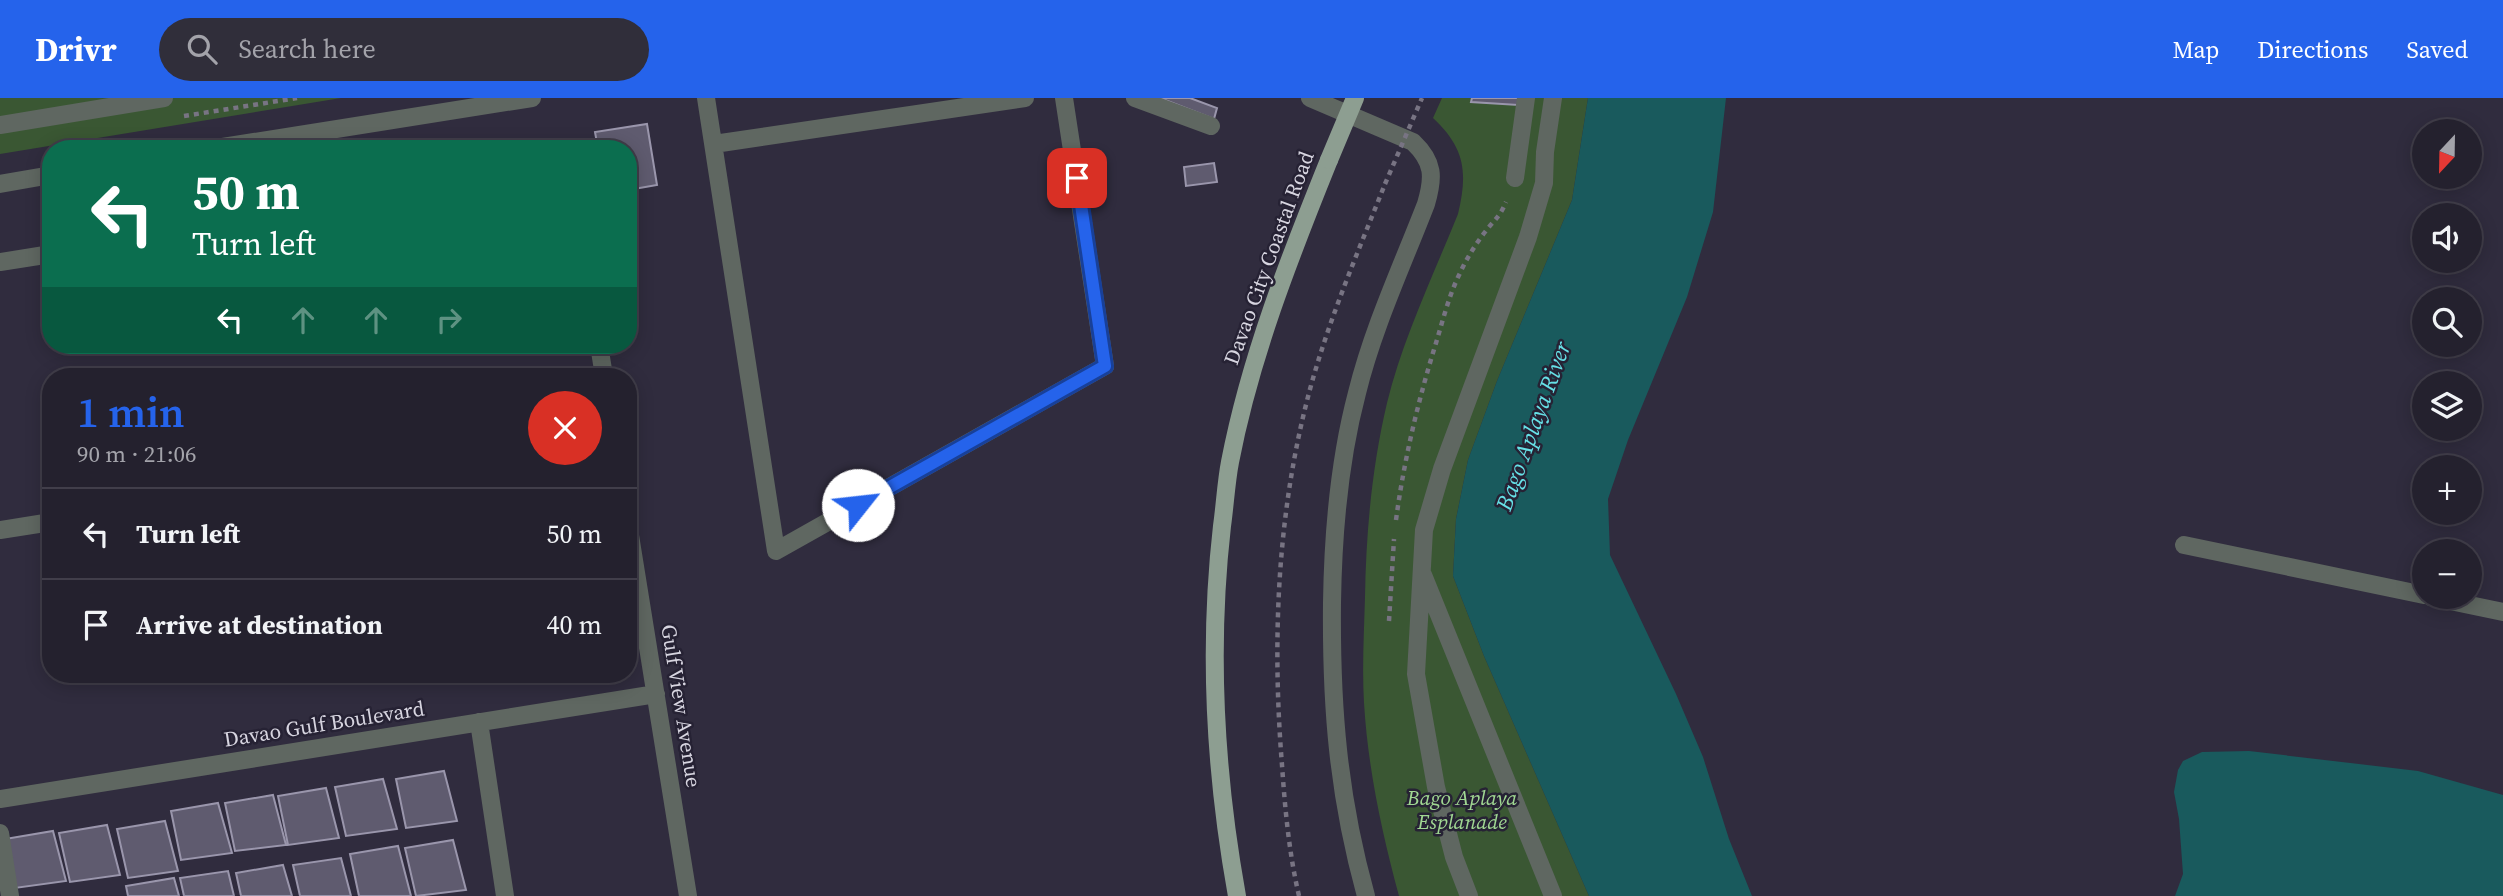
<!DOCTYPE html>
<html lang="en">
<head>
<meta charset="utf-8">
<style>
	:root { --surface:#24212e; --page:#302e3a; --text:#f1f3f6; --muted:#a3a3aa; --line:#413e4a; --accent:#2563eb }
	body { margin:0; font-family:"Source Serif 4",serif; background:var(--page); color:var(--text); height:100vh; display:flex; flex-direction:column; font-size:26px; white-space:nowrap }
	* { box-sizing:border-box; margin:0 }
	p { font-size:23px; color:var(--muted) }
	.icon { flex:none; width:38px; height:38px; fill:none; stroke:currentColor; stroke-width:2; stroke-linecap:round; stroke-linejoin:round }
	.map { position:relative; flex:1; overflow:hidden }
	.side { position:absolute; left:42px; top:270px; width:595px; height:315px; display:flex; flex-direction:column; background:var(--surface); border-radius:28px; box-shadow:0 4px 18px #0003,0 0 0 2px var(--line) }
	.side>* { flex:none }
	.guide { position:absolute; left:42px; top:42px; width:595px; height:214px; border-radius:28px; box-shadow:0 4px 18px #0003,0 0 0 2px var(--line); background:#0b6e4f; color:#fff; overflow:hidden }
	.needle { width:46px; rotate:202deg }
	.tools { position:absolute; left:2412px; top:21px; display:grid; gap:14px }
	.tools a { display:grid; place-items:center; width:70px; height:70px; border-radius:50%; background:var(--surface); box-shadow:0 4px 18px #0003,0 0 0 2px var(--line); font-size:35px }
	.pin { position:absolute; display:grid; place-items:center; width:60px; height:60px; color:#fff; margin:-30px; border-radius:14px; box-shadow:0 4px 10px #0006 }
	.me { position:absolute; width:77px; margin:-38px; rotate:61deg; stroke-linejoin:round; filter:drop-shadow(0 0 5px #0008) }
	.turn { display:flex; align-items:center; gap:24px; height:147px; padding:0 35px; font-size:32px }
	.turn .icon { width:91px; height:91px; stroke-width:2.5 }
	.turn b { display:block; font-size:49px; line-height:60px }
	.lanes { display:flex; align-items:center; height:66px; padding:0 35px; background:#0003; justify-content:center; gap:35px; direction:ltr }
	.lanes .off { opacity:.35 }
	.round { display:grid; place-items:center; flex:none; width:74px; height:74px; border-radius:37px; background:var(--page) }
	.headline { display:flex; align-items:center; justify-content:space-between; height:119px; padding:0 35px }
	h1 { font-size:42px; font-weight:600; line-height:52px; color:var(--accent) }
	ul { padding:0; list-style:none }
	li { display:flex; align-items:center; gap:21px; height:91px; padding:0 35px; border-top:2px solid var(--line) }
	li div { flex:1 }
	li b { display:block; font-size:26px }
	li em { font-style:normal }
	header { display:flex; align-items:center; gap:42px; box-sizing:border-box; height:98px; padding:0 35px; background:var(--accent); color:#fff }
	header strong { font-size:33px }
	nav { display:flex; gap:38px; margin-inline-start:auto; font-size:24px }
	.search { width:490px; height:63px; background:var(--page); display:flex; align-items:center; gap:18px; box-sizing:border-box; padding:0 24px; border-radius:38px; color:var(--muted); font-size:26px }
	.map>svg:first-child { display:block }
</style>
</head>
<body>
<header>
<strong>Drivr</strong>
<div class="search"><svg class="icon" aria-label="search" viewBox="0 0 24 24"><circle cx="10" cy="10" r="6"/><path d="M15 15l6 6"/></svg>Search here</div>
<nav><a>Map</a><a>Directions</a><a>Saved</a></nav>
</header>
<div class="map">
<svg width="2503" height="798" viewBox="0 0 2503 798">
	<rect width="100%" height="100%" fill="#302c3e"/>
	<path fill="#3a5733" d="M0 0H341L0 56Z
		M1442 0H1588L1572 102 1497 283 1468 362 1456 421 1453 478 1484 558 1589 798H1399C1382 735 1368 671 1364 605 1362 570 1364 535 1365 499 1366 434 1372 369 1387 305 1403 240 1433 178 1458 116 1468 74 1465 50 1433 20Z"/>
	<path fill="#195a5d" d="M1588 0H1726L1713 114 1687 199 1628 342 1608 401 1610 457 1676 596 1703 659 1729 741 1752 798H1589L1484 558 1453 478 1456 421 1468 362 1497 283 1572 102Z
		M2249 653 2418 673 2503 697V798H2175L2183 776 2179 721 2174 694 2178 672 2183 663 2202 654Z"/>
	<path fill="#5f5b6f" stroke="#9a96ac" stroke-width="2" d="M1160 0H1190L1217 10 1214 21Z
		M1472 0H1518V7L1471 4Z
		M647 26 657 87 628 92V51H598L595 34Z
		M1214 65 1217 84 1186 88 1184 69Z
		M444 673 457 723 406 730 396 681Z
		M383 681 397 731 346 738 335 689Z
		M326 690 339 740 288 747 278 698Z
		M273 697 286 747 235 753 225 705Z
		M218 705 232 755 181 762 171 713Z
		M165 723 178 773 128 780 117 731Z
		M107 727 120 777 70 784 59 735Z
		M53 733 66 783 15 790 5 741Z
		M453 742 466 792 416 798 405 750Z
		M398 748 411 798H359L350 756Z
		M341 760 351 798H300L293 767Z
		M283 767 292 798H241L236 775Z
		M228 773 234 798H184L180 780Z
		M174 780 179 798H128L126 788Z"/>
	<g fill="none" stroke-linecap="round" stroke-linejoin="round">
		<path stroke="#787483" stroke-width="4.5" stroke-dasharray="5 5" stroke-linecap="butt" d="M184 18 297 0
			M1396 422C1404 362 1418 303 1436 245 1443 222 1449 197 1460 175 1467 160 1475 147 1485 134 1495 121 1499 120 1506 104
			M1389 523 1394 441
			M1299 798C1289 755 1285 711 1282 667 1272 543 1277 416 1309 295 1328 223 1358 154 1385 86"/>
		<path stroke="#5f6761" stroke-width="18" d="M706 0 776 453 1105 268 1064 0
			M1135 0 1211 28
			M1310 0 1413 44C1434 64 1434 79 1426 106 1402 168 1373 230 1357 295 1339 363 1333 434 1332 505 1331 609 1338 697 1366 798
			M0 27 164 0
			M714 46 1025 0
			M210 51 532 0
			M1515 80 1526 0
			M0 86 51 77
			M0 164 51 156
			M599 247 604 278
			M628 425 688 798
			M0 432 51 424
			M2184 447 2424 497
			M1423 477 1553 798
			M2431 499 2503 514
			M479 624 505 798
			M0 701 656 596
			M0 735 10 798
			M1469 798 1454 759 1436 689 1416 576 1424 432 1442 371 1528 139 1544 85 1545 54 1553 0"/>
		<path stroke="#8d9e91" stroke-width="18" d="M1237 798C1215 676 1208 551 1222 428 1225 407 1226 385 1230 364 1250 260 1289 161 1329 62"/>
		<path stroke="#787483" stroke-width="4.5" stroke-dasharray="5 5" stroke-linecap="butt" d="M1385 86 1422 0"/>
		<path stroke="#8d9e91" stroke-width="18" d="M1329 62 1355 0"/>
	</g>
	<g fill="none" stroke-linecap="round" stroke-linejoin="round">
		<g stroke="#184099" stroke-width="18">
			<path id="route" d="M858 407 1105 268 1077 80"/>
		</g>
		<use href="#route" stroke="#2563eb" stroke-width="12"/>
	</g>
	<g text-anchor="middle" stroke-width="5" stroke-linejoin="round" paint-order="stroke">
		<g font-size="21" fill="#d7d5e0" stroke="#262234">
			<text transform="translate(1269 160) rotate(-70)" y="7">Davao City Coastal Road</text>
			<text transform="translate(681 608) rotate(81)" y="7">Gulf View Avenue</text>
			<text transform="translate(324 626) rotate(-9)" y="7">Davao Gulf Boulevard</text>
		</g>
		<g font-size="21" font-style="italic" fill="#a0d792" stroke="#262234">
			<text x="1462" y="707">Bago Aplaya<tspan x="1462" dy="24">Esplanade</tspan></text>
		</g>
		<g font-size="23" font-style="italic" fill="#66e1e7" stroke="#262234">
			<text transform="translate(1533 328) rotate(-70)" y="8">Bago Aplaya River</text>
		</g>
	</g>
</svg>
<div class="tools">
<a><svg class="needle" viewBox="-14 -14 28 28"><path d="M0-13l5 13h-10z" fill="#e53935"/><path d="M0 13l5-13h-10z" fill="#a3a3aa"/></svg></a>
<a><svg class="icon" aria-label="sound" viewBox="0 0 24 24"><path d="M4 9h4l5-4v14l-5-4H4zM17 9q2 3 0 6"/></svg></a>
<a><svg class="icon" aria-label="search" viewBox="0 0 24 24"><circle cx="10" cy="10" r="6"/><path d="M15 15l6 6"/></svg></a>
<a><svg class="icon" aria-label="layers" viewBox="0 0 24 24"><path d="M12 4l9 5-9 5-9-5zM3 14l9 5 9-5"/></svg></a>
<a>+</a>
<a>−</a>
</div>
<div class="pin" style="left:1077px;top:80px;background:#d93025"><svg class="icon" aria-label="arrive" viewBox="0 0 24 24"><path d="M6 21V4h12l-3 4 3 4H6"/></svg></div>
<svg class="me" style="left:858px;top:407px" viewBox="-20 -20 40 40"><circle r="19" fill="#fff"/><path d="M0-13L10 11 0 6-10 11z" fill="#2563eb"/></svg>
<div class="guide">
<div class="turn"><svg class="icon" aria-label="left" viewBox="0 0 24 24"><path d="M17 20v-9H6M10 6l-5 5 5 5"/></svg><div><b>50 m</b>Turn left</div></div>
<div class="lanes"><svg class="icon" aria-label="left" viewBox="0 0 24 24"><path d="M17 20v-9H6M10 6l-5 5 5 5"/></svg><svg class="icon off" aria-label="ahead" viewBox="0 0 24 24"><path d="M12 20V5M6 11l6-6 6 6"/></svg><svg class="icon off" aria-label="ahead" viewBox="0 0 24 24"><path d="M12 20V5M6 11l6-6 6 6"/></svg><svg class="icon off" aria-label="right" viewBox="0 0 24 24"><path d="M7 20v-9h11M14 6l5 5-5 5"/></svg></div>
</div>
<section class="side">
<div class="headline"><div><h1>1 min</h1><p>90 m · 21:06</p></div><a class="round" style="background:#d93025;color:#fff"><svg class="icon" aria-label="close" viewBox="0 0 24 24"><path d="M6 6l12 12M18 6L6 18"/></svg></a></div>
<ul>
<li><svg class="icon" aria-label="left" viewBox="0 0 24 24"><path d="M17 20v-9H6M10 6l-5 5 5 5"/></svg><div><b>Turn left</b></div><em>50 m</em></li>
<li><svg class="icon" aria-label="arrive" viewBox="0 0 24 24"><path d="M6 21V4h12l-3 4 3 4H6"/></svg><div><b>Arrive at destination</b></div><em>40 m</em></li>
</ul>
</section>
</div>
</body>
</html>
